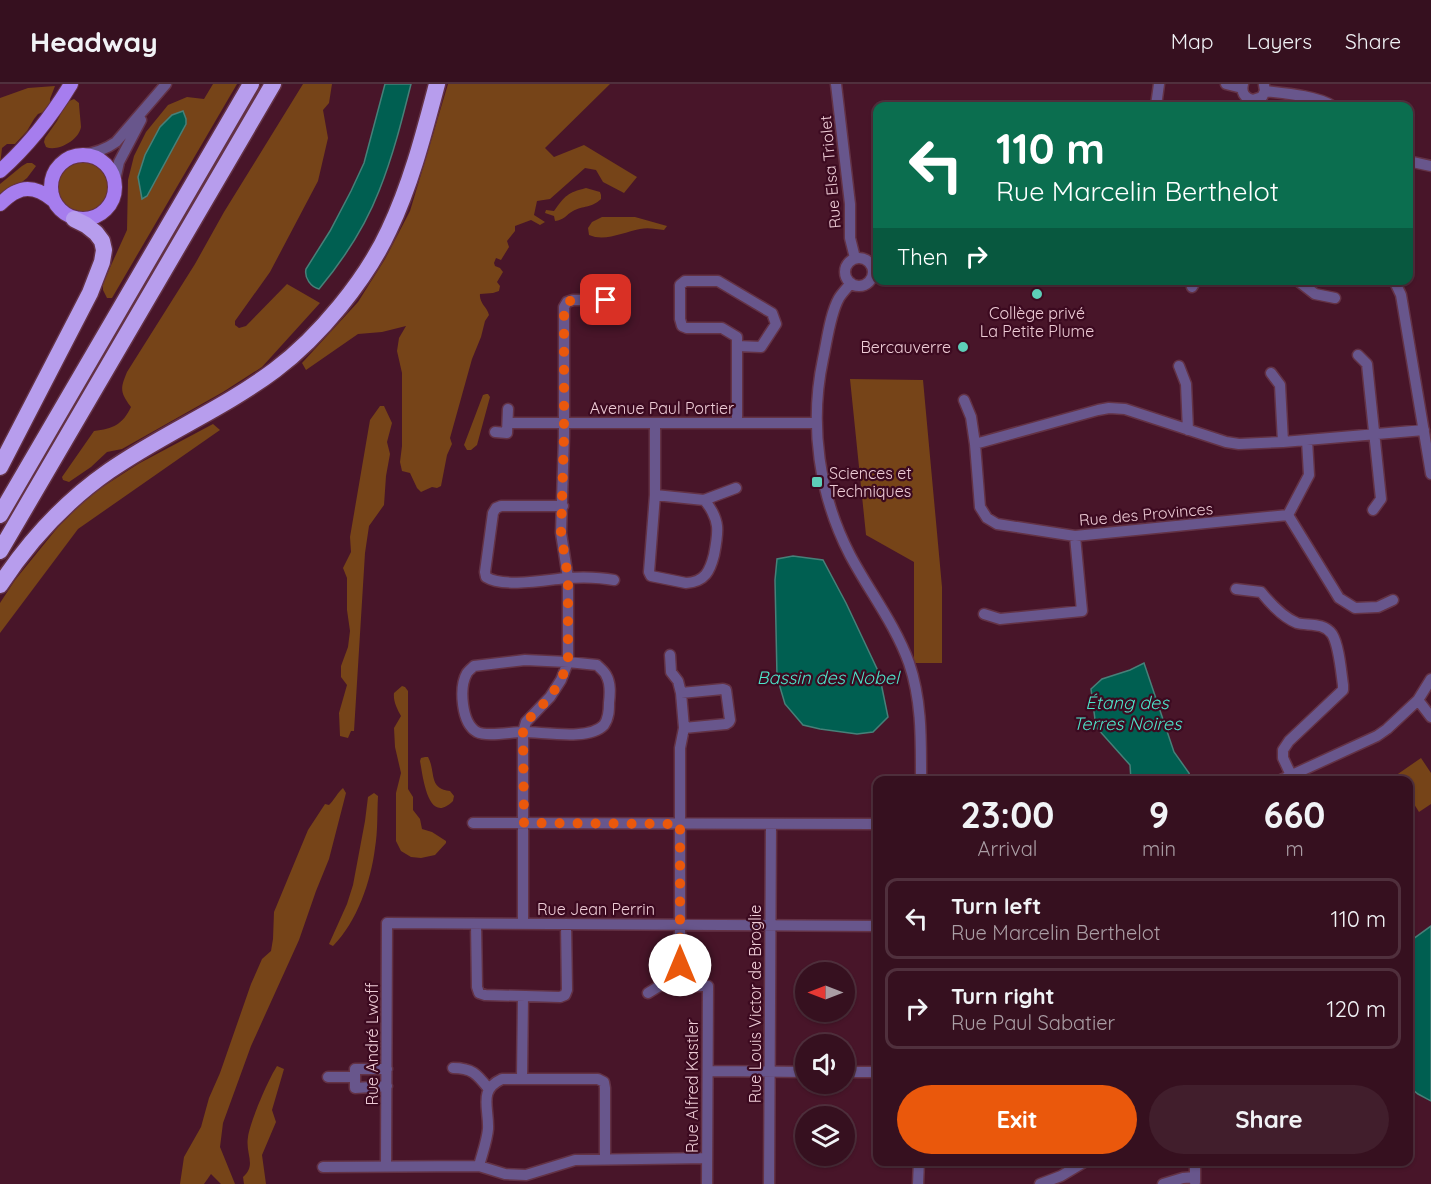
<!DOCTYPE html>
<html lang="en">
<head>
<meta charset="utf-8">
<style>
	:root { --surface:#36101f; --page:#411e2c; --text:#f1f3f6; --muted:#aa9da4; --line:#50303d; --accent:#ea580c }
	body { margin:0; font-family:Quicksand,sans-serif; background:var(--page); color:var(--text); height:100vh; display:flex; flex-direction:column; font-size:22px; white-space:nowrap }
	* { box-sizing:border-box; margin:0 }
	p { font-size:20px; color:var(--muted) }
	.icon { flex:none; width:33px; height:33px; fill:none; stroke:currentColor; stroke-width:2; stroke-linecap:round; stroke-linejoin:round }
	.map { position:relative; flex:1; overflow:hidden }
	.side { position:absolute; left:873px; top:692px; width:540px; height:390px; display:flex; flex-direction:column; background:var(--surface); border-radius:12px; box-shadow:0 2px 4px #0004,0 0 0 2px var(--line) }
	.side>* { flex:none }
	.guide { position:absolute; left:873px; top:18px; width:540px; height:183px; border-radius:12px; box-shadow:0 2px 4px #0004,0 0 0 2px var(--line); background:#0b6e4f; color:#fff; overflow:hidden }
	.needle { width:39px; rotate:270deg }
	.controls { position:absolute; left:795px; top:878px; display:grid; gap:12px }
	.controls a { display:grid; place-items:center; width:60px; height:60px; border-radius:50%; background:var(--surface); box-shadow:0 2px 4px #0004,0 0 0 2px var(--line); font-size:30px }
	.pin { position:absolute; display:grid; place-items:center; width:51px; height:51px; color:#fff; margin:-26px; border-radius:12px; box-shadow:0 3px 9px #0006 }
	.me { position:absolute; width:66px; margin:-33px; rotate:0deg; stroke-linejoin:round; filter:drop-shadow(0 0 4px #0008) }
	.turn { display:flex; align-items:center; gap:21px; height:126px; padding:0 24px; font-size:27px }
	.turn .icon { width:78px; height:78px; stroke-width:2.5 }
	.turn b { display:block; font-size:42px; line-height:51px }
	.then { display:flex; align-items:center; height:57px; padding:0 24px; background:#0003; gap:12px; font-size:22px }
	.eta { display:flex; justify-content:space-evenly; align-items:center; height:102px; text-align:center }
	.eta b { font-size:36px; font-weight:700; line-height:42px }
	.button { display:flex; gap:12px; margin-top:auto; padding:12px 24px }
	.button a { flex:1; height:69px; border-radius:36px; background:var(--accent); color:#fff; font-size:24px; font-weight:700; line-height:69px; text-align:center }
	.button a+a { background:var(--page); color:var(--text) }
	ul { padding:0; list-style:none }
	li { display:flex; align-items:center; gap:18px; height:81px; margin:0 12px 9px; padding:0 12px; border:3px solid var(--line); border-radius:12px }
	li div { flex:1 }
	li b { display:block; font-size:22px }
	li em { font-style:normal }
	header { display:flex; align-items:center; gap:36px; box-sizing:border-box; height:84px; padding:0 30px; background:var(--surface); border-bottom:2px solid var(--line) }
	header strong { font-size:28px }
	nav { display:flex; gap:33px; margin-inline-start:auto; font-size:21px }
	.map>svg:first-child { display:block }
</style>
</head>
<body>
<header>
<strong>Headway</strong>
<nav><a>Map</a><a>Layers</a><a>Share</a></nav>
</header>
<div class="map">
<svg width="1431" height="1100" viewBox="0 0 1431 1100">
	<rect width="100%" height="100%" fill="#481529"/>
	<path fill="#764418" d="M213 0H237L112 214H107L103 206V199L127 146 128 96 134 72 146 48 168 21 187 13 204 15Z
		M303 0H332L329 19 323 26 328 54 318 97 270 188 235 237V241L239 244 246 242 287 200 320 219 262 283 223 308 122 365 107 368 91 383 69 398 63 396 62 393 94 347C113 345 123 340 131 323 120 308 120 305 127 288L195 180 224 128Z
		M448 0H610L545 64 554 73 584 61 637 93 624 109 603 98 596 86 585 84 550 115 537 117 534 131 545 138 540 141 531 136 515 142V147L507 157 509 163 501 176 496 174 494 179 495 182 500 184 503 188 497 198 500 202 499 207 493 209 480 210C479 219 487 223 489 231L485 237 481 253 472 275 450 354 452 360 447 371 441 402 437 404 432 403 421 408 417 404 410 389 402 387 400 378 402 362V289L397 267 399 254 406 242 382 248 358 250 306 286 302 279 358 218 385 175 410 127Z
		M55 2 50 15V23L46 27 38 30 34 35 27 47 15 60H7L2 64 0 82V14L28 4Z
		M74 15 79 19C79 23 81 40 81 43 79 56 58 68 46 63L44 58 45 54 57 37 67 18Z
		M56 103a26 26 0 1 1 52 0a26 26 0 1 1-52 0Z
		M27 79H32L36 82 27 94 0 115V100L22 82Z
		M586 104 600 108 601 111V115C590 125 584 121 573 127 566 131 564 136 555 137L554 132 545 129 546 126 554 127C566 111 567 109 586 104Z
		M602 133H635L667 142 664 146C656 145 648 143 640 145 624 148 605 158 589 151L588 144 592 138Z
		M850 295 923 296 942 503V579H914V478L866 451Z
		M486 310H488L490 313 477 361 471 366H467L464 361 483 311Z
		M380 322H384L392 339 387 358 390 370 386 392 384 421 369 442 365 469 354 647H351L348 654 340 652 339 629 347 601 341 593V582L348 563 350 547 347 526V494L343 484 351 468 350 453 370 336Z
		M213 340 220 346 78 445 0 549V519L15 496 58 443 90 411 138 380Z
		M402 602 405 603 408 607V705L413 713V726L420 735 422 745 432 748 446 757V759L435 771 421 774 411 773 401 767 396 757V709L401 689 395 663 394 644 401 632C397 625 393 617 394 609Z
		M425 673H428C436 687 428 705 450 707L454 712 453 717C428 742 423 693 420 677L421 674Z
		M1421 674 1431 689V720L1419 728 1409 712 1408 696H1397L1395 692Z
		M343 704 346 709 329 775 316 807 299 856 251 962 223 1039 220 1063 235 1100H221L211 1090 204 1100H180L184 1073 201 1043 209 1014 220 989 251 900 262 875 271 867 273 855 274 828 308 746 325 720 329 721C335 715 337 709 343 704Z
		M374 709 378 712C377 729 378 747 375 764 371 797 357 838 333 862L329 860 347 820 353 801 365 737 368 713Z
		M277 982 284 985 272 1026 276 1038 262 1071 266 1100H244L243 1093C257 1081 245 1070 248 1053 250 1038 268 996 277 982Z"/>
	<path fill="#005f51" stroke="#478079" stroke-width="1.5" d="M385 0H411C402 36 393 72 379 107 365 143 344 175 319 205 311 203 304 194 306 185L330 147 351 107 364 79Z
		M183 27 186 35V40L147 112 142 115 138 93 145 71 160 43 172 31Z
		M793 472 823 476 846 519 879 589 888 633 873 648 857 650 820 645 803 641 785 620 777 593 775 496 777 475Z
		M1144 579 1174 668 1189 689 1191 696H1131L1130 681 1096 643 1091 605 1102 595 1130 586Z
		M1431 842V1017L1418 1010 1408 1002 1409 971 1411 967 1408 965 1409 858Z"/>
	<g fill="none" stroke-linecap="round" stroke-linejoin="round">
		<g stroke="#633245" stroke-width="13">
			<path id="minor" d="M836 0 850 120V154L855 174
				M1226 0 1242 4
				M1243 0C1241 8 1244 14 1253 16L1262 13 1265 7 1264 1
				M1265 7C1282 9 1319 12 1332 22
				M1156 22 1159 0
				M81 71C95 69 105 66 116 58L166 0
				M1408 77 1431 82
				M115 96 119 78 141 36
				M845 188a14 14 0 1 1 28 0a14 14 0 1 1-28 0Z
				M1297 196 1315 210 1335 214
				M1394 196 1401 211 1431 390
				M851 199C847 204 842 209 839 214 830 230 827 257 823 275 809 341 819 411 850 471 869 507 895 540 909 579 922 617 921 656 921 696
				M1192 203 1196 196
				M737 262 761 263 776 240 772 229 718 197H685L680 201V235L682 242 687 244H722L737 253V339
				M1358 271 1367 280 1381 415 1373 426
				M1179 282 1186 300 1188 346
				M1271 289 1280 301 1283 358
				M964 316 971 333 975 360
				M508 339H817
				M655 339V411L649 488 651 492 686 499C705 498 710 487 714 471 716 461 718 451 717 442 716 433 710 422 704 416L655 411
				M495 348 507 349 508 325
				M1307 356 1309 391 1288 431 1075 452 997 440 987 434 980 423 975 360 1098 326 1109 324 1125 325 1226 358 1239 360 1283 358 1424 346
				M704 416 736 404
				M563 422H501L496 424 493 429 485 488 486 493C503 504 546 496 566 494 581 493 599 493 614 496
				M1288 431 1339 514 1355 524 1378 523 1393 516
				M1236 505 1261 508C1269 518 1284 534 1297 539 1308 542 1323 538 1332 550 1339 561 1341 587 1343 601V606L1289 657 1283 666V674L1291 691
				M984 530 1000 535 1082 527 1075 452
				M670 571 671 588 678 597 681 609 684 644 680 664V902H708L707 1100
				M525 576 568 578 597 581C600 584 605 588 606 591 611 599 610 610 609 619 609 626 609 634 604 641 589 657 544 648 523 648 511 648 487 653 477 648 461 639 459 603 467 589 468 587 472 584 474 582Z
				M681 609 723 605 726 606 730 636 729 638 726 640 684 644
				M1418 616 1431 633
				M1281 696 1377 652 1387 645 1418 616 1431 595
				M473 739 878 740
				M476 840 477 903 479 909 485 911 560 913 565 911 567 906 566 840
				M523 840V648L526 638 550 613 561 596 568 578V494L561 449 564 352V223L567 218 573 216H622
				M648 909 661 901 680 902
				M453 984C472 984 477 990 488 1004
				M387 985H355V1004L387 1002
				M708 987 806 988
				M844 988H878
				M328 993H355
				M522 994 523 912
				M1195 1077V1098
				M386 1081 387 839 878 842
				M479 1082C482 1070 487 1057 488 1045 489 1023 478 1006 502 995H598L604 998 605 1004V1075
				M323 1083 479 1082 505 1090 526 1091 575 1076 707 1074
				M769 1100 771 740
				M918 1100 919 1077
				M1040 1100 1061 1092 1086 1077
				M1163 1100 1183 1094 1195 1093"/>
		</g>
		<g stroke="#633245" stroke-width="16">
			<path id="major" d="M51 103a32 32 0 1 1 64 0a32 32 0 1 1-64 0Z
				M0 87C29 61 51 33 71 0
				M0 120C5 116 10 110 16 108 29 101 43 108 53 116"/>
		</g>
		<g stroke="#633245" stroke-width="19">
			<path id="highway" d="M0 383 90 209 102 178 104 166 102 157 96 149 86 141 74 135
				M0 431 251 0
				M0 467 273 0
				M0 501C29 457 66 417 109 387 162 350 223 325 275 286 319 253 366 196 389 146 411 100 424 49 437 0"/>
		</g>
		<use href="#minor" stroke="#68568c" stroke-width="10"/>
		<use href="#major" stroke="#a67dee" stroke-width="14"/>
		<use href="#highway" stroke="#b79ded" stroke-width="16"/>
	</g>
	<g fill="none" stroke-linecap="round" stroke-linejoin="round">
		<path stroke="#ea580c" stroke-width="10" stroke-dasharray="0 18" d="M606 216H573L567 218 564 223V352L561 449 568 494V578L561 596 550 613 526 638 523 648 524 739 680 740V881"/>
	</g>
	<g fill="#5dceb8" stroke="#3c0a20" stroke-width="2">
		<circle cx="1037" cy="210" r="6"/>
		<circle cx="963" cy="263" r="6"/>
		<rect x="811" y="392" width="12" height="12" rx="3"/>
	</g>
	<g text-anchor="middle" stroke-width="4.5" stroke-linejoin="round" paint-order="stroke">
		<g font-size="16" fill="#eeccd6" stroke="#3c0a20">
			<text transform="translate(830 88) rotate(-95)" y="6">Rue Elsa Triolet</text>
			<text x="662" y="330">Avenue Paul Portier</text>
			<text transform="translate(1146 430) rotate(-5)" y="6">Rue des Provinces</text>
			<text x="596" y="831">Rue Jean Perrin</text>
			<text transform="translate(755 920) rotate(-90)" y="6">Rue Louis Victor de Broglie</text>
			<text transform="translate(372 960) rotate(-90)" y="6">Rue André Lwoff</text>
			<text transform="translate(692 1002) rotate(-90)" y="6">Rue Alfred Kastler</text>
		</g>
		<g font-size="16" fill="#eeccd6" stroke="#3c0a20">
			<text x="1037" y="235">Collège privé<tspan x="1037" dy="18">La Petite Plume</tspan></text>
			<text x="951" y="269" text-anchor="end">Bercauverre</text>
			<text x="829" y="395" text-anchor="start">Sciences et<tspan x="829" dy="18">Techniques</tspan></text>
		</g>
		<g font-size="18" font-style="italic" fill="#4ee4c9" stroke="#3c0a20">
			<text x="828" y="600">Bassin des Nobel</text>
			<text x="1127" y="625">Étang des<tspan x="1127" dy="21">Terres Noires</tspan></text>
		</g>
	</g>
</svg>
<div class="controls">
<a><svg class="needle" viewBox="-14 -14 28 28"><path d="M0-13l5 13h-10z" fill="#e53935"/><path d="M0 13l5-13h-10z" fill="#aa9da4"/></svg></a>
<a><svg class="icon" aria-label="sound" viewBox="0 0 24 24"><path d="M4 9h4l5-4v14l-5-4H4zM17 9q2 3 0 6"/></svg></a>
<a><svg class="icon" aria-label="layers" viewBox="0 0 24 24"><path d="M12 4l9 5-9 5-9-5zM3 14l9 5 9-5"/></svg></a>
</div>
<div class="pin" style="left:606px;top:216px;background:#d93025"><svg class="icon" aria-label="arrive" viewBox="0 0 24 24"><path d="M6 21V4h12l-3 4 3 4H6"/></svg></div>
<svg class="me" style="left:680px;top:881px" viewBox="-20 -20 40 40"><circle r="19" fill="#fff"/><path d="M0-13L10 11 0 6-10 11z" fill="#ea580c"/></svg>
<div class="guide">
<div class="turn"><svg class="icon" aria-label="left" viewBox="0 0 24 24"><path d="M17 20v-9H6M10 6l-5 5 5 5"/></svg><div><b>110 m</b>Rue Marcelin Berthelot</div></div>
<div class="then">Then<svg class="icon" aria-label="right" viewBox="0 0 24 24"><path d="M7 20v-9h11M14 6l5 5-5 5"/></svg></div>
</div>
<section class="side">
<div class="eta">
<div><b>23:00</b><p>Arrival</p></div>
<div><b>9</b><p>min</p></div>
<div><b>660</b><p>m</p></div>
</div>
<ul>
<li><svg class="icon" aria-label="left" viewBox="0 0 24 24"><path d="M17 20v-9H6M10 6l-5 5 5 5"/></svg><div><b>Turn left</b><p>Rue Marcelin Berthelot</p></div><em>110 m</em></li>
<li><svg class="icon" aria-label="right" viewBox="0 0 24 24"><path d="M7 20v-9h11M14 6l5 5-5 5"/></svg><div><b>Turn right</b><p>Rue Paul Sabatier</p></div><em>120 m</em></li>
</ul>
<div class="button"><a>Exit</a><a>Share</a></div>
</section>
</div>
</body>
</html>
